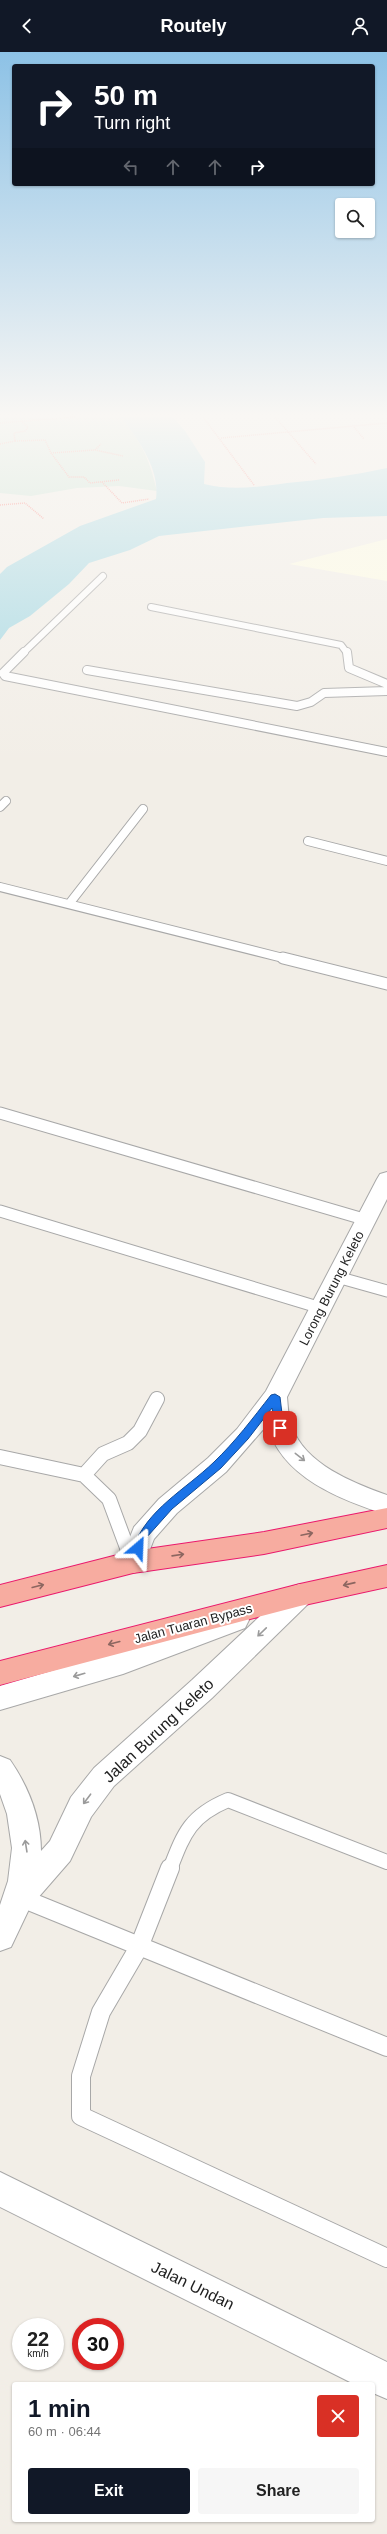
<!DOCTYPE html>
<html lang="en">
<head>
<meta charset="utf-8">
<style>
	:root { --surface:#fff; --page:#f6f6f6; --text:#222; --muted:#767676; --accent:#111827 }
	body { margin:0; font-family:Arial,sans-serif; background:var(--page); color:var(--text); height:100vh; display:flex; flex-direction:column; font-size:15px; white-space:nowrap }
	* { box-sizing:border-box; margin:0 }
	p { font-size:13px; color:var(--muted) }
	.icon { flex:none; width:22px; height:22px; fill:none; stroke:currentColor; stroke-width:2; stroke-linecap:round; stroke-linejoin:round }
	.map { position:relative; flex:1; overflow:hidden }
	.details { position:absolute; left:12px; top:2330px; width:363px; height:140px; display:flex; flex-direction:column; background:var(--surface); border-radius:4px; box-shadow:0 1px 3px #0004 }
	.details>* { flex:none }
	.hud { position:absolute; left:12px; top:12px; width:363px; height:122px; border-radius:4px; box-shadow:0 1px 3px #0004; background:#111827; color:#fff; overflow:hidden }
	.fabs { position:absolute; left:335px; top:146px; display:grid; gap:8px }
	.fabs a { display:grid; place-items:center; width:40px; height:40px; border-radius:4px; background:var(--surface); box-shadow:0 1px 3px #0004; font-size:20px }
	.speed { position:absolute; left:12px; top:2266px; display:flex; gap:8px; font-size:20px; font-weight:700; text-align:center }
	.speed>* { display:grid; place-content:center; width:52px; height:52px; border-radius:50%; background:var(--surface); box-shadow:0 1px 3px #0004; line-height:1 }
	.speed small { font-size:10px; font-weight:400 }
	.speed .limit { border:6px solid #d22; background:#fff; color:#111 }
	.pin { position:absolute; display:grid; place-items:center; width:34px; height:34px; color:#fff; margin:-17px; border-radius:8px; box-shadow:0 2px 6px #0006 }
	.me { position:absolute; width:44px; margin:-22px; rotate:26deg; stroke-linejoin:round; filter:drop-shadow(0 0 3px #0008) }
	.turn { display:flex; align-items:center; gap:14px; height:84px; padding:0 16px; font-size:18px }
	.turn .icon { width:52px; height:52px; stroke-width:2.5 }
	.turn b { display:block; font-size:28px; line-height:34px }
	.lanes { display:flex; align-items:center; height:38px; padding:0 16px; background:#0003; justify-content:center; gap:20px; direction:ltr }
	.lanes .off { opacity:.35 }
	.round { display:grid; place-items:center; flex:none; width:42px; height:42px; border-radius:4px; background:var(--page) }
	.summary { display:flex; align-items:center; justify-content:space-between; height:68px; padding:0 16px }
	h1 { font-size:24px; font-weight:600; line-height:30px; color:var(--accent) }
	.primary-button { display:flex; gap:8px; margin-top:auto; padding:8px 16px }
	.primary-button a { flex:1; height:46px; border-radius:4px; background:var(--accent); color:#fff; font-size:16px; font-weight:600; line-height:46px; text-align:center }
	.primary-button a+a { background:var(--page); color:var(--text) }
	header { display:flex; justify-content:space-between; align-items:center; height:52px; padding:0 16px; background:var(--accent); color:#fff; font-size:18px; font-weight:600 }
	.map>svg:first-child { display:block }
</style>
</head>
<body>
<header><svg class="icon" aria-label="back" viewBox="0 0 24 24"><path d="M15 5l-7 7 7 7"/></svg>Routely<svg class="icon" aria-label="person" viewBox="0 0 24 24"><circle cx="12" cy="8" r="4"/><path d="M4 21q1-7 8-7t8 7"/></svg></header>
<div class="map">
<svg width="387" height="2482" viewBox="0 0 387 2482">
	<rect width="100%" height="100%" fill="#f2eee7"/>
	<path fill="#fffde3" d="M387 487V529L289 512 383 488Z"/>
	<path fill="#c2e1d1" d="M0 365H121C143 394 148 403 157 439L119 434 77 436 31 444 0 441Z"/>
	<path fill="#a4d8e3" d="M121 365H173L185 379 205 410 204 432C232 439 258 435 287 431 321 428 354 423 387 416V464L323 466 159 484 130 498 89 511 69 532 30 564 9 576 0 588V522L7 515 80 474 156 447C160 416 138 388 121 365Z"/>
	<g fill="none" stroke-linecap="round" stroke-linejoin="round">
		<g stroke="#a8a8a8" stroke-width="8">
			<path id="service-far4" d="M151 555 341 593 347 601
				M23 601 103 524"/>
		</g>
		<g stroke="#a8a8a8" stroke-width="10">
			<path id="service-far3" d="M24 600 3 621 5 624 387 700
				M347 600 349 616 387 632
				M87 618 297 654 311 650 324 641 387 639
				M0 755 6 749
				M308 789 387 809
				M0 835 287 907
				M69 852 143 757"/>
		</g>
		<g stroke="#a8a8a8" stroke-width="13">
			<path id="service-far2" d="M283 906 387 932
				M0 1061 367 1168
				M0 1159 321 1256
				M337 1225 387 1239"/>
		</g>
		<g stroke="#a8a8a8" stroke-width="16">
			<path id="service-far1" d="M0 1405 84 1423 109 1447 132 1509
				M84 1423 103 1402 128 1391 140 1379 157 1347
				M170 1817C184 1781 190 1764 228 1748L387 1810"/>
		</g>
		<g stroke="#a8a8a8" stroke-width="20">
			<path id="service" d="M170 1816 139 1895 101 1960 81 2024V2064L387 2206
				M19 1845 387 1995"/>
		</g>
		<g stroke="#a8a8a8" stroke-width="2">
			<path id="minor" d="M387 1120V1147L287 1345C288 1355 288 1366 292 1375 305 1412 353 1431 387 1443V1463C340 1447 282 1426 267 1373L226 1420 177 1461 154 1487 142 1518 133 1521 124 1518 120 1510 134 1475 159 1447 208 1406 237 1377 266 1339 377 1127 380 1122Z"/>
		</g>
		<g stroke="#a8a8a8" stroke-width="2">
			<path id="tertiary" d="M300 1532 309 1535 313 1543 309 1551 212 1646 114 1734 91 1765 70 1809 30 1855 11 1895 0 1899V1853L8 1829 12 1796 7 1762 0 1742V1704L10 1708C28 1734 41 1766 41 1799L50 1789 71 1745 94 1716 192 1628 291 1535Z
				M236 1557 245 1560 249 1568 245 1576 123 1622 0 1658V1634L123 1598Z
				M0 2120 387 2310V2347L373 2341V2332H354L0 2155Z"/>
		</g>
		<g stroke="#ea196c" stroke-width="2">
			<path id="trunk" d="M387 1456V1476L264 1502 133 1521 0 1555V1533L133 1499 264 1480Z
				M387 1513V1535L300 1554 0 1633V1609L300 1532Z"/>
		</g>
		<path stroke="#ff726b" stroke-width="1.5" stroke-dasharray="1 1" stroke-linecap="butt" d="M203 365 254 433
			M275 365 316 412
			M0 371 75 365
			M354 375 364 387
			M221 386 387 371
			M15 389 45 388 51 401 69 425H84L90 431 119 428
			M0 392 15 389 14 381 25 379 28 375 21 369
			M95 398 101 392
			M51 401 95 398 123 404
			M102 430 122 451 149 447
			M0 453 25 451 44 467"/>
		<use href="#service-far4" stroke="#fff" stroke-width="6"/>
		<use href="#service-far3" stroke="#fff" stroke-width="8"/>
		<use href="#service-far2" stroke="#fff" stroke-width="11"/>
		<use href="#service-far1" stroke="#fff" stroke-width="14"/>
		<use href="#service" stroke="#fff" stroke-width="18"/>
		<use href="#minor" fill="#fff" fill-rule="evenodd"/>
		<use href="#tertiary" fill="#fff" fill-rule="evenodd"/>
		<use href="#trunk" fill="#f7aca0" fill-rule="evenodd"/>
	</g>
	<defs><path id="oneway-shaft" d="M-6 0H5M1.5-3L5.5 0L1.5 3" fill="none" stroke-width="1.6" stroke-linecap="round" stroke-linejoin="round"/></defs>
	<g stroke="#9b9b9b">
		<use href="#oneway-shaft" transform="translate(300 1405) rotate(38)"/>
		<use href="#oneway-shaft" transform="translate(262 1580) rotate(136)"/>
		<use href="#oneway-shaft" transform="translate(79 1623) rotate(164)"/>
		<use href="#oneway-shaft" transform="translate(87 1747) rotate(127)"/>
		<use href="#oneway-shaft" transform="translate(26 1794) rotate(-99)"/>
	</g>
	<g stroke="#8c6660">
		<use href="#oneway-shaft" transform="translate(307 1482) rotate(-12)"/>
		<use href="#oneway-shaft" transform="translate(178 1503) rotate(-8)"/>
		<use href="#oneway-shaft" transform="translate(349 1532) rotate(167)"/>
		<use href="#oneway-shaft" transform="translate(38 1534) rotate(-14)"/>
		<use href="#oneway-shaft" transform="translate(114 1591) rotate(165)"/>
	</g>
	<linearGradient id="sky" x2="0" y2="1"><stop stop-color="#8dc2e6"/><stop offset="0.51" stop-color="#f9f7f4"/><stop offset="1" stop-color="#f9f7f4" stop-opacity="0"/></linearGradient>
	<rect width="387" height="712" fill="url(#sky)"/>
	<path fill="#1a73e8" stroke="#114b97" d="M275 1342 280 1345 284 1378H277L272 1356 248 1387 221 1416 172 1457 147 1485 142 1499H134L133 1496C147 1457 185 1438 214 1410 235 1390 253 1366 271 1343Z"/>
	<g text-anchor="middle" stroke-width="4" stroke-linejoin="round" paint-order="stroke">
		<g font-size="13" fill="#212121" stroke="#fff">
			<text transform="translate(331 1236) rotate(-63)" y="5">Lorong Burung Keleto</text>
			<text transform="translate(193 1571) rotate(-15)" y="5">Jalan Tuaran Bypass</text>
		</g>
		<g font-size="16" fill="#212121" stroke="#fff">
			<text transform="translate(158 1678) rotate(-43)" y="6">Jalan Burung Keleto</text>
			<text transform="translate(193 2233) rotate(26)" y="6">Jalan Undan</text>
		</g>
	</g>
</svg>
<div class="fabs">
<a><svg class="icon" aria-label="search" viewBox="0 0 24 24"><circle cx="10" cy="10" r="6"/><path d="M15 15l6 6"/></svg></a>
</div>
<div class="speed"><div>22<small>km/h</small></div><div class="limit">30</div></div>
<div class="pin" style="left:280px;top:1376px;background:#d93025"><svg class="icon" aria-label="arrive" viewBox="0 0 24 24"><path d="M6 21V4h12l-3 4 3 4H6"/></svg></div>
<svg class="me" style="left:138px;top:1496px" viewBox="-20 -20 40 40"><path d="M0-17L14 15 0 8-14 15z" fill="#1a73e8" stroke="#fff" stroke-width="4"/></svg>
<div class="hud">
<div class="turn"><svg class="icon" aria-label="right" viewBox="0 0 24 24"><path d="M7 20v-9h11M14 6l5 5-5 5"/></svg><div><b>50 m</b>Turn right</div></div>
<div class="lanes"><svg class="icon off" aria-label="left" viewBox="0 0 24 24"><path d="M17 20v-9H6M10 6l-5 5 5 5"/></svg><svg class="icon off" aria-label="ahead" viewBox="0 0 24 24"><path d="M12 20V5M6 11l6-6 6 6"/></svg><svg class="icon off" aria-label="ahead" viewBox="0 0 24 24"><path d="M12 20V5M6 11l6-6 6 6"/></svg><svg class="icon" aria-label="right" viewBox="0 0 24 24"><path d="M7 20v-9h11M14 6l5 5-5 5"/></svg></div>
</div>
<section class="details">
<div class="summary"><div><h1>1 min</h1><p>60 m · 06:44</p></div><a class="round" style="background:#d93025;color:#fff"><svg class="icon" aria-label="close" viewBox="0 0 24 24"><path d="M6 6l12 12M18 6L6 18"/></svg></a></div>
<div class="primary-button"><a>Exit</a><a>Share</a></div>
</section>
</div>
</body>
</html>
